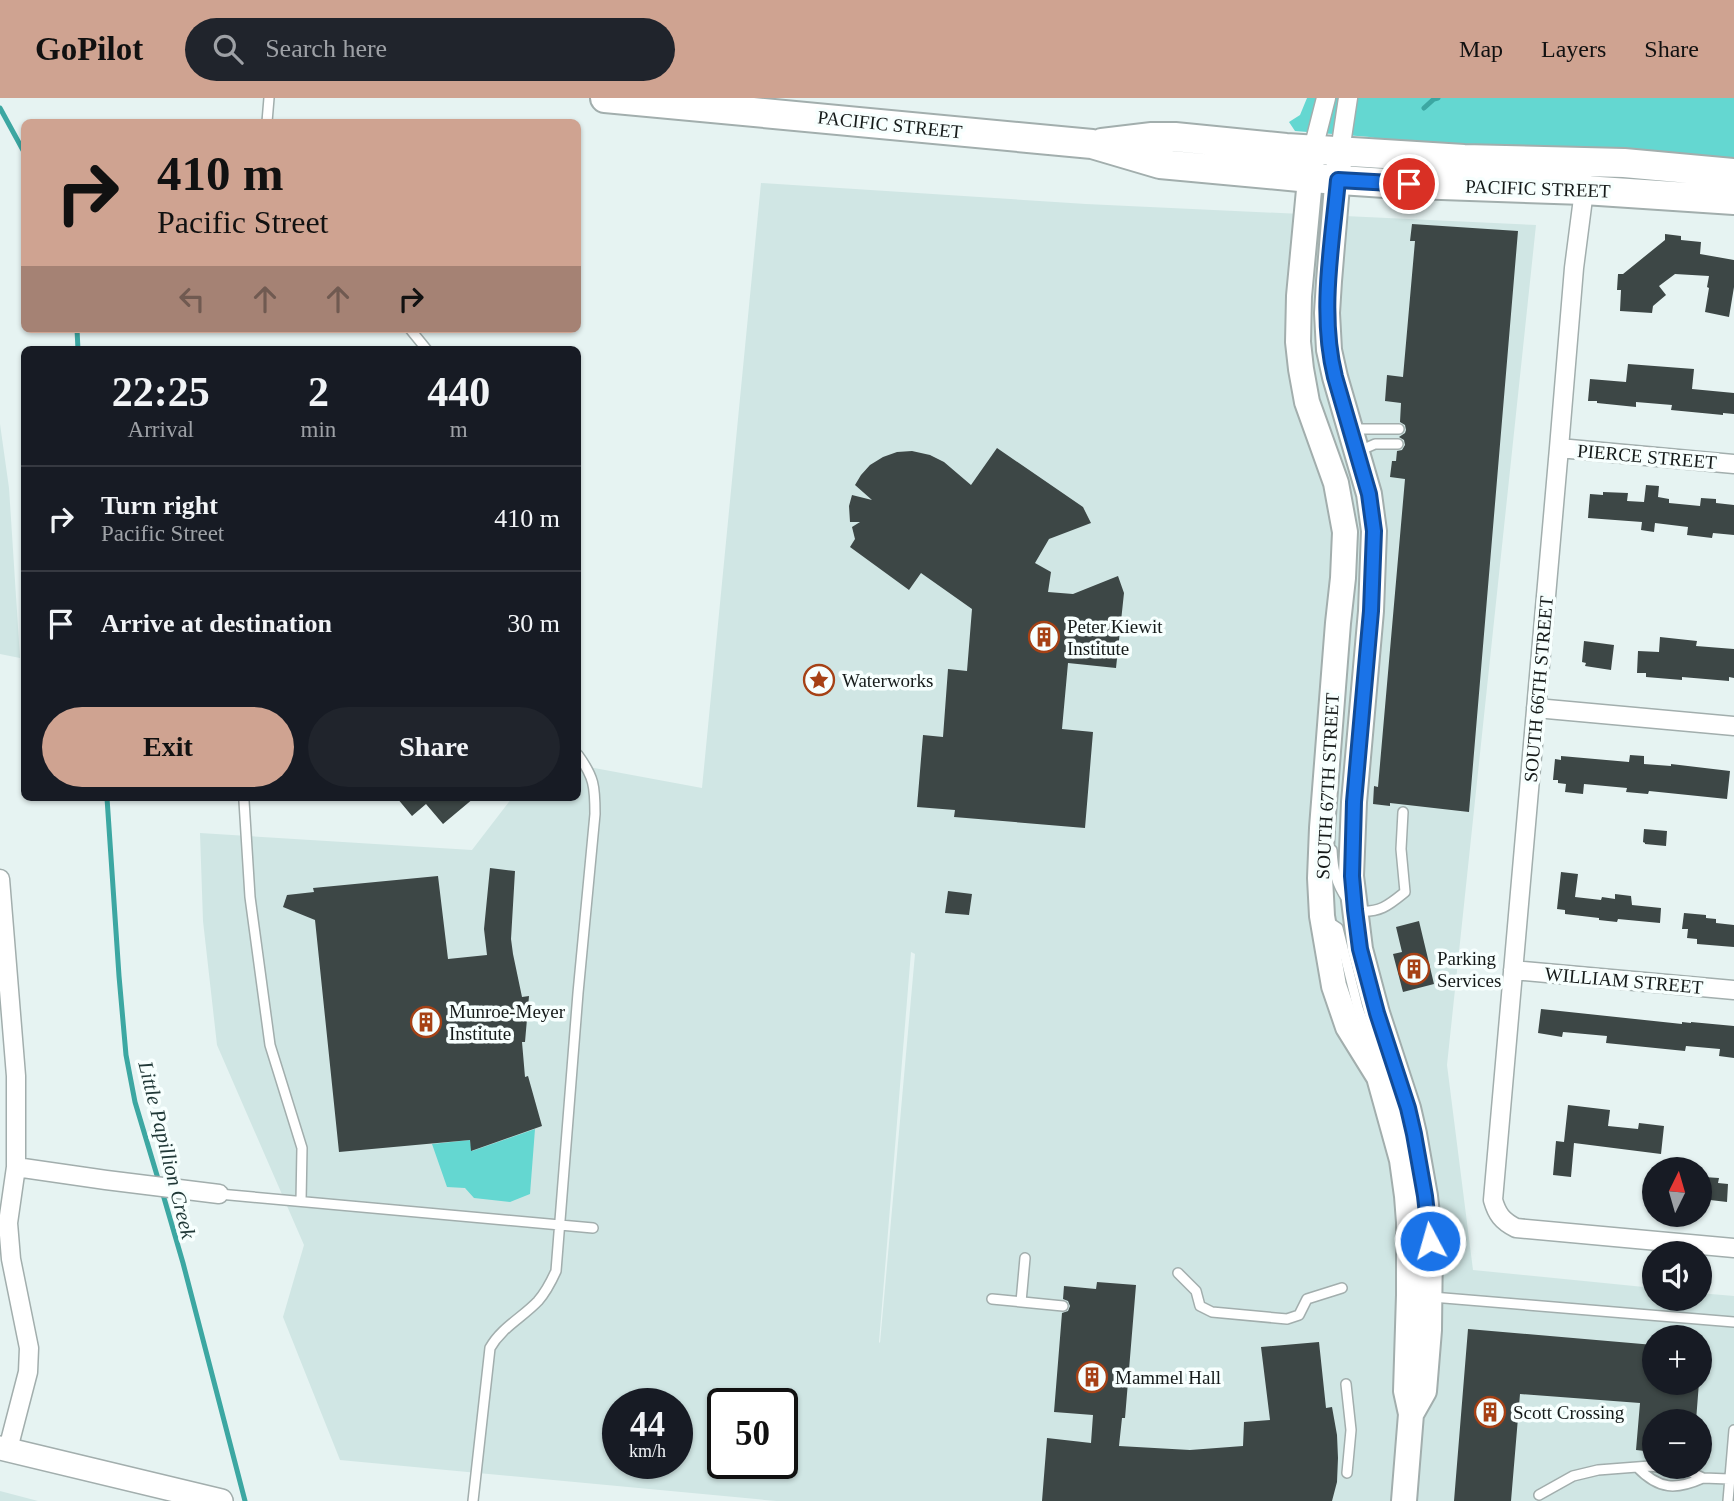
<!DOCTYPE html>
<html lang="en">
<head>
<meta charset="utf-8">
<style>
	:root { --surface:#171b24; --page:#20242c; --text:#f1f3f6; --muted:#9ea1a6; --line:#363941; --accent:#cfa391 }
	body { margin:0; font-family:Georgia,serif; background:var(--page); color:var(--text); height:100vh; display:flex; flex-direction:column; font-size:26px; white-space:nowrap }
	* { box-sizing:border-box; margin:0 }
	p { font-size:23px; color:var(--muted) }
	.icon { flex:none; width:38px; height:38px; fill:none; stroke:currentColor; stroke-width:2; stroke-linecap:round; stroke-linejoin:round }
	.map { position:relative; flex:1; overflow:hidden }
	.sheet { position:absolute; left:21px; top:248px; width:560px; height:455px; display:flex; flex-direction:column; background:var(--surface); border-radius:10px; box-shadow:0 2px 5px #0004 }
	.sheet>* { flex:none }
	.hud { position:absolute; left:21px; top:21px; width:560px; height:214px; border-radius:10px; box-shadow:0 2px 5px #0004; background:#cfa391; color:#111; overflow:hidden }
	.needle { width:46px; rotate:5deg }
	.fabs { position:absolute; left:1642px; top:1059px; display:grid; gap:14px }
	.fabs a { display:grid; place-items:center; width:70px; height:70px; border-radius:50%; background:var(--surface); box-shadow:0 2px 5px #0004; font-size:35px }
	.speed { position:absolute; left:602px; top:1290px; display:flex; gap:14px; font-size:35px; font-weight:700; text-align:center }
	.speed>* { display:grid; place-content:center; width:91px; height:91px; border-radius:50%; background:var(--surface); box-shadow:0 2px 5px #0004; line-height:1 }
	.speed small { font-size:18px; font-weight:400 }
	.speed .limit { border:4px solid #111; border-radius:10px; background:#fff; color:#111 }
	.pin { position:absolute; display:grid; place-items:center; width:60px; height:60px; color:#fff; margin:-30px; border:4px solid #fff; border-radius:50%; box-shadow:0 2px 7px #0007 }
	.me { position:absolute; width:77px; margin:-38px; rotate:354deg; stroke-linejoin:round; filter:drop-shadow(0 0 5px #0008) }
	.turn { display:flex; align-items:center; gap:24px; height:147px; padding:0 21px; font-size:32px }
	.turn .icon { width:91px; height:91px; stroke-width:2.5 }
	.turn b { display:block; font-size:49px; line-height:60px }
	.lanes { display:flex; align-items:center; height:66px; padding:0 21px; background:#0003; justify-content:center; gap:35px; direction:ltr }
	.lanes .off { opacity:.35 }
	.eta { display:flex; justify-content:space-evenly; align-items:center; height:119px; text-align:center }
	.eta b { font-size:42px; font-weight:700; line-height:49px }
	.primary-button { display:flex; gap:14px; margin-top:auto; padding:14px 21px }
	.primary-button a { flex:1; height:80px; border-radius:42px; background:var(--accent); color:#111; font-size:28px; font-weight:700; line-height:80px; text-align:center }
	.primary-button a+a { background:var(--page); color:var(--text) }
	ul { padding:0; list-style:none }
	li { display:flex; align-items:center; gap:21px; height:105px; padding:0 21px; border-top:2px solid var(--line) }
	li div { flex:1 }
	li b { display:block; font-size:26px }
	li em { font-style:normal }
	header { display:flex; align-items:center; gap:42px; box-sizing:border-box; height:98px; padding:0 35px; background:var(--accent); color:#111 }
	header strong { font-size:33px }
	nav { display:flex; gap:38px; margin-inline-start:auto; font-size:24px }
	.search { width:490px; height:63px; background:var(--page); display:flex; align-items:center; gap:18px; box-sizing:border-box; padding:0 24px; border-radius:38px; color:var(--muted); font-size:26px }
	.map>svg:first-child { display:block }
</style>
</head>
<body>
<header>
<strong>GoPilot</strong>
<div class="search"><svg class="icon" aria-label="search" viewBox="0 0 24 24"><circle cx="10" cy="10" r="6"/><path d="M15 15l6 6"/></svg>Search here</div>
<nav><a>Map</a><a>Layers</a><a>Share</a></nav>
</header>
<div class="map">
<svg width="1734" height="1403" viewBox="0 0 1734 1403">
	<rect width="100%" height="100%" fill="#e6f3f2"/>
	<path fill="#d0e6e4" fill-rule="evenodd" d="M761 85 1086 106 1536 127 1447 967 1473 1172 1654 1190V1200H1699V1195L1734 1198V1403H776L340 1362 283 1219 304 1147 217 947 203 823 200 735 472 752 512 700H578V667L702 690ZM911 854 915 856 880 1245 879 1244ZM1654 1239H1699V1284H1654ZM618 1306H677V1365H618ZM723 1306H782V1365H723ZM1654 1323H1699V1368H1654Z
		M0 326 9 390 20 560 0 556Z
		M0 1393 38 1403H0Z"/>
	<path fill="#64d7d1" d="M1307 0H1734V62L1579 50 1534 53 1388 43 1370 39 1295 33 1289 24 1300 17Z
		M535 1031 530 1096 510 1104 474 1100 465 1090 447 1089 432 1046 470 1042 472 1053Z"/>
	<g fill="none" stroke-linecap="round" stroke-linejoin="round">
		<path stroke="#3ca7a2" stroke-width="5" d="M0 10 24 54
			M1424 10 1434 1 1438 0
			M77 231 78 252
			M107 700 119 878 126 957 135 1004 159 1084
			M162 1093 183 1165 245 1403"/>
	</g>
	<path fill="#3d4746" d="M1412 126 1518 133 1469 714 1390 705V708L1373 706 1374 688 1378 689 1405 381 1390 379 1392 363H1396L1397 353 1402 352 1405 347 1404 342 1399 339 1405 335 1406 332 1405 327 1400 324 1401 305 1385 303 1387 277 1403 279 1415 143H1410Z
		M1665 136 1681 138V142L1701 144 1700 156 1734 162V189L1729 219 1705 214 1709 190 1707 189 1709 178 1675 176 1659 188 1666 197 1653 208 1652 215 1620 213 1621 192H1617L1618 176H1623L1665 142Z
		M1628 266 1694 271 1692 291 1734 295V316L1723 315V317L1671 312 1672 307 1636 304V309L1597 305V303H1588L1590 281 1626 284Z
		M997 350 1083 409 1091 425 1049 441 1035 465 1051 474 1048 494 1073 496 1118 478 1124 495 1116 570 1068 565 1062 631 1093 634 1085 730 954 719 955 712 917 709 923 637 943 639 948 571 967 573 972 511 921 475 909 492 850 449 855 441 852 429 860 424H850L849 408 852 397 872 402 855 387 861 377 870 367 883 359 897 354 912 353 930 357 944 364 971 387Z
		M1646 387 1659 388 1658 399 1669 401V405L1700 408 1701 400 1716 401V405L1734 407V437L1713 435 1712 440 1687 437 1688 429 1655 425 1654 434 1641 432 1642 424 1588 420 1590 396 1603 397V394L1628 395 1627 403 1644 404Z
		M1660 539 1697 543 1696 548 1734 551V580L1729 579V583L1682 579V582L1646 579V575H1637L1638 553 1659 554Z
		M1584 543 1614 547 1611 572 1585 568 1586 565 1582 564Z
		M1630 657 1644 658V666L1671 668V666L1730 673 1727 701 1649 693 1648 696 1626 694 1627 690 1584 686 1583 696 1565 694 1566 686 1558 685V682H1553L1555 661 1561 662V658L1629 664Z
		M397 700H474L443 726 426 706 412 718Z
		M1644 731 1667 733 1666 748 1645 746V745L1643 744Z
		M490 770 515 773 511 841 513 856 522 899 529 898 525 944H522L525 979 528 978 542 1028 471 1053 470 1042 339 1054 315 822 283 809 287 797 314 794 313 790 438 778 448 861 487 857 484 831Z
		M1561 774 1578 776 1575 799 1601 802 1602 799 1615 801V796L1631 798 1632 807 1661 810 1660 825 1618 821 1617 824 1599 822V820L1565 816V812L1557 811Z
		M948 793 972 796 969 817 945 815Z
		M1684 815 1706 817V820L1716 821V825L1734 827V849L1697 846V841L1687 840 1688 831H1682Z
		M1419 823 1434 886 1403 894 1393 856 1402 854 1396 829Z
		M1541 911 1682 926V924L1691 925V924L1734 928V960L1719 958 1720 951 1686 948 1685 953 1606 945 1607 938 1563 934 1562 939 1538 935Z
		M1568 1007 1610 1012 1608 1028 1638 1031 1639 1025 1664 1028 1661 1056 1574 1045 1571 1079 1553 1077 1556 1043 1572 1045 1564 1044Z
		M1704 1079 1719 1080 1718 1085 1728 1086 1727 1104 1702 1101Z
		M1097 1184 1136 1187 1125 1320H1122L1119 1348 1190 1352 1243 1348 1244 1324 1270 1322 1261 1249 1319 1244 1326 1310 1332 1309 1337 1337 1338 1360 1337 1384 1332 1403H1042L1047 1340 1091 1345 1093 1317 1054 1314 1062 1215 1068 1213 1070 1208 1068 1203 1063 1201 1064 1188 1096 1191Z
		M1468 1231 1654 1247V1284H1699L1696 1323H1654V1354L1636 1352 1640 1305 1520 1296 1511 1403H1454Z"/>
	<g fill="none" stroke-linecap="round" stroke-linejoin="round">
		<g stroke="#a2aead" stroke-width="12">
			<path id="service" d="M267 24 269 0
				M410 231 427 252
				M1352 331H1399
				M1359 353 1375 346H1398
				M244 703 250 799 270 947 302 1050 301 1103
				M1332 752C1333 771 1336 786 1347 801
				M1358 813C1380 815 1389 807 1405 794L1401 751 1403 714
				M1329 824 1338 830 1358 910 1370 943 1383 952
				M219 1096 593 1130
				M1178 1175 1196 1193 1200 1208 1212 1214 1287 1221 1299 1217 1307 1201 1342 1190
				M1432 1199 1734 1224
				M992 1201 1063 1208
				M1021 1204 1025 1160
				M1346 1286 1351 1332 1347 1375
				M1703 1380C1676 1392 1659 1392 1637 1369L1650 1368 1688 1373 1703 1380 1729 1381
				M1539 1397 1573 1378 1598 1372 1637 1369
				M473 1403 490 1250C501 1230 523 1219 538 1203 546 1194 551 1184 556 1173L578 895 595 716C595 688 594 679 578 657
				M1728 1403 1734 1332"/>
		</g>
		<g stroke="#a2aead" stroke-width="21">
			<path id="minor" d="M1313 51 1326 0
				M1340 53 1348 0
				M1585 85 1574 170 1559 350 1493 1102C1497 1116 1502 1123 1516 1130L1734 1150
				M1559 350 1734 366
				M1536 610 1734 628
				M0 781 16 978V1069
				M1513 872 1734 892
				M8 1351 28 1274 29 1250 11 1161 8 1125 16 1069 106 1082 219 1096"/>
		</g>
		<g stroke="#a2aead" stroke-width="26">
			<path id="tertiary" d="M0 1350 221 1403"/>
		</g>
		<g stroke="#a2aead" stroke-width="28">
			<path id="secondary" d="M1312 60 1299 198 1298 244 1301 271 1307 304 1336 385 1345 434 1343 480 1338 525 1322 730 1320 780 1322 818 1334 888 1348 929 1379 979 1402 1062 1407 1098 1409 1124V1197L1406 1293 1411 1316 1404 1403
				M1339 64 1329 183 1327 215 1329 252 1335 279 1369 396 1374 433 1371 513 1354 704 1351 778 1360 851 1377 915 1408 1010 1414 1036 1425 1098 1430 1143 1429 1232 1424 1293 1411 1316"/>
		</g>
		<g stroke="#a2aead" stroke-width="32">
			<path id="primary" d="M605 0 1092 46 1160 66 1310 80 1385 85 1584 92 1734 102
				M1102 45 1152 39H1175L1286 50 1368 55 1464 61 1624 65 1734 75"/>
		</g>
		<use href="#service" stroke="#fff" stroke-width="9"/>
		<use href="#minor" stroke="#fff" stroke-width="18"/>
		<use href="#tertiary" stroke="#fff" stroke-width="23"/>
		<use href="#secondary" stroke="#fff" stroke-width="24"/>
		<use href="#primary" stroke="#fff" stroke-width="28"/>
	</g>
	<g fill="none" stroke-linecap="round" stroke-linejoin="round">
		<g stroke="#114b97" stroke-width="18">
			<path id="route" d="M1409 86 1338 82C1332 147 1319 215 1335 279L1369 396 1374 433 1371 513 1354 704 1352 778 1355 812 1360 851 1377 915 1408 1010 1414 1036 1425 1098 1430 1143"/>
		</g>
		<use href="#route" stroke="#1a73e8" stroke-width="12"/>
	</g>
	<defs>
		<g id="building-ring" transform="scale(1.575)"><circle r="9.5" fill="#f7fffe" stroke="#a64115" stroke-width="1.5"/><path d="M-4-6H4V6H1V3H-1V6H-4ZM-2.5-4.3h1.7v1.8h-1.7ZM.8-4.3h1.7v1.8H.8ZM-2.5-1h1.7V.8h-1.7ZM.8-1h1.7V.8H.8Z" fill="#a64115"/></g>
		<g id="sight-ring" transform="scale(1.575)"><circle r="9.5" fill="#f7fffe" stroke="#a64115" stroke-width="1.5"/><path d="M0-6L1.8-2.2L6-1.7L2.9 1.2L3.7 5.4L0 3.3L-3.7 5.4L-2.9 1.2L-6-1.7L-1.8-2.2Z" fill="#a64115"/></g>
	</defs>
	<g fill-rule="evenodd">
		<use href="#building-ring" x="1044" y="539"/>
		<use href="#sight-ring" x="819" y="582"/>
		<use href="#building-ring" x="1414" y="871"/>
		<use href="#building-ring" x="426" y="924"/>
		<use href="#building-ring" x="1092" y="1279"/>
		<use href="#building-ring" x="1490" y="1314"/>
	</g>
	<g text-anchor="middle" stroke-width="7" stroke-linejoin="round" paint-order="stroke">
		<g font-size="19" fill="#151a19" stroke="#f7fffe">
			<text transform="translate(890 26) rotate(6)" y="7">PACIFIC STREET</text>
			<text transform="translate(1538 90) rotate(2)" y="7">PACIFIC STREET</text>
			<text transform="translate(1647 358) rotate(5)" y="7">PIERCE STREET</text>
			<text transform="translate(1538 591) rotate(-85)" y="7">SOUTH 66TH STREET</text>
			<text transform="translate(1327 688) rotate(-87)" y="7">SOUTH 67TH STREET</text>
			<text transform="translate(1624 882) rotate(5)" y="7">WILLIAM STREET</text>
		</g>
		<g font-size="19" fill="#151a19" stroke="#f7fffe" text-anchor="start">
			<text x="1067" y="535">Peter Kiewit<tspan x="1067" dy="22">Institute</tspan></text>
			<text x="842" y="589">Waterworks</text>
			<text x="1437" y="867">Parking<tspan x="1437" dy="22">Services</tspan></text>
			<text x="449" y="920">Munroe-Meyer<tspan x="449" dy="22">Institute</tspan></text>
			<text x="1115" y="1286">Mammel Hall</text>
			<text x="1513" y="1321">Scott Crossing</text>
		</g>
		<g font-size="21" font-style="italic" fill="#1f3736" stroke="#f7fffe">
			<text transform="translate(167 1052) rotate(76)" y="7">Little Papillion Creek</text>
		</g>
	</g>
</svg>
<div class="fabs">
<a><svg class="needle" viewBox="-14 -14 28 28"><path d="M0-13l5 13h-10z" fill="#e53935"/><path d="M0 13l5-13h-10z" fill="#9ea1a6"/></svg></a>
<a><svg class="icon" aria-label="sound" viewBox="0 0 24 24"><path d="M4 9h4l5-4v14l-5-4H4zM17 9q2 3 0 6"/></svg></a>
<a>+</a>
<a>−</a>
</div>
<div class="speed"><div>44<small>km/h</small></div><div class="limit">50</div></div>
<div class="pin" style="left:1409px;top:86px;background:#d93025"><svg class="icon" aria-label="arrive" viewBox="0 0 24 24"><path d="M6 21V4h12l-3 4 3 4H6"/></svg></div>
<svg class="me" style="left:1430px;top:1143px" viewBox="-20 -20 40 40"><circle r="17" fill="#1a73e8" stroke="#fff" stroke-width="3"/><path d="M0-11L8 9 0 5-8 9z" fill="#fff"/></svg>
<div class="hud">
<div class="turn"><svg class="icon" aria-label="right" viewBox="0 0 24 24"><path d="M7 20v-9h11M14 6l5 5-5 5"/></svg><div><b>410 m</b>Pacific Street</div></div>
<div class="lanes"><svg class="icon off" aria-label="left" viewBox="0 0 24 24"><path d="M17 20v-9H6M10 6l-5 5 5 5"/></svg><svg class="icon off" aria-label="ahead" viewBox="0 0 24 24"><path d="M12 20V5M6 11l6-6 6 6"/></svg><svg class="icon off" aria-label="ahead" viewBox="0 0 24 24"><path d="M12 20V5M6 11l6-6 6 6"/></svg><svg class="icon" aria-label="right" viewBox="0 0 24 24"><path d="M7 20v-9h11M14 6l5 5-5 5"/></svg></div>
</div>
<section class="sheet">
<div class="eta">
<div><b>22:25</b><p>Arrival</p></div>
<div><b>2</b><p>min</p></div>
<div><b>440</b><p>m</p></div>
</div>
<ul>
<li><svg class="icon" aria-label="right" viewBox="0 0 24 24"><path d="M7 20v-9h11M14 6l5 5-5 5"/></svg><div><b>Turn right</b><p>Pacific Street</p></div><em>410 m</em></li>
<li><svg class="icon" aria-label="arrive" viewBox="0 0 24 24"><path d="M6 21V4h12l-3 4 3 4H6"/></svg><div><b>Arrive at destination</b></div><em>30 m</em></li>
</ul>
<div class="primary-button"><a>Exit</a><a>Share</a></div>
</section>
</div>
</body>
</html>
